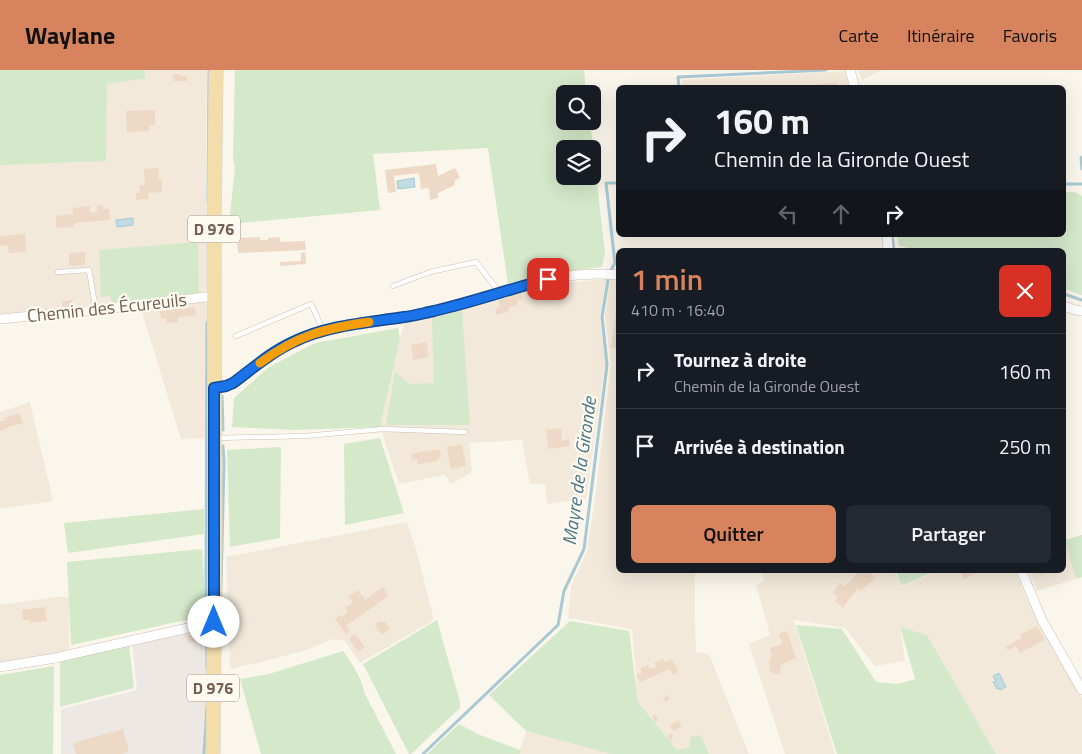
<!DOCTYPE html>
<html lang="fr">
<head>
<meta charset="utf-8">
<style>
	:root { --surface:#171b24; --page:#242831; --text:#f1f3f6; --muted:#9ea1a6; --line:#363941; --accent:#d7835d }
	body { margin:0; font-family:"Titillium Web",sans-serif; background:var(--page); color:var(--text); height:100vh; display:flex; flex-direction:column; font-size:19px; white-space:nowrap }
	* { box-sizing:border-box; margin:0 }
	p { font-size:16px; color:var(--muted) }
	.icon { flex:none; width:28px; height:28px; fill:none; stroke:currentColor; stroke-width:2; stroke-linecap:round; stroke-linejoin:round }
	.map { position:relative; flex:1; overflow:hidden }
	.sheet { position:absolute; left:616px; top:178px; width:450px; height:325px; display:flex; flex-direction:column; background:var(--surface); border-radius:8px; box-shadow:0 5px 20px #0002 }
	.sheet>* { flex:none }
	.hud { position:absolute; left:616px; top:15px; width:450px; height:152px; border-radius:8px; box-shadow:0 5px 20px #0002; background:#171b24; color:var(--text); overflow:hidden }
	.buttons { position:absolute; left:556px; top:15px; display:grid; gap:10px }
	.buttons a { display:grid; place-items:center; width:45px; height:45px; border-radius:8px; background:var(--surface); box-shadow:0 5px 20px #0002; font-size:25px }
	.pin { position:absolute; display:grid; place-items:center; width:42px; height:42px; color:#fff; margin:-21px; border-radius:10px; box-shadow:0 2px 8px #0006 }
	.me { position:absolute; width:55px; margin:-28px; rotate:0deg; stroke-linejoin:round; filter:drop-shadow(0 0 4px #0008) }
	.turn { display:flex; align-items:center; gap:18px; height:105px; padding:0 15px; font-size:22px }
	.turn .icon { width:65px; height:65px; stroke-width:2.5 }
	.turn b { display:block; font-size:35px; line-height:42px }
	.lanes { display:flex; align-items:center; height:48px; padding:0 15px; background:#0003; justify-content:center; gap:25px; direction:ltr }
	.lanes .off { opacity:.35 }
	.round { display:grid; place-items:center; flex:none; width:52px; height:52px; border-radius:8px; background:var(--page) }
	.overview { display:flex; align-items:center; justify-content:space-between; height:85px; padding:0 15px }
	h1 { font-size:30px; font-weight:600; line-height:38px; color:var(--accent) }
	.cta { display:flex; gap:10px; margin-top:auto; padding:10px 15px }
	.cta a { flex:1; height:58px; border-radius:8px; background:var(--accent); color:#111; font-size:20px; font-weight:600; line-height:58px; text-align:center }
	.cta a+a { background:var(--page); color:var(--text) }
	ul { padding:0; list-style:none }
	li { display:flex; align-items:center; gap:15px; height:75px; padding:0 15px; border-top:1px solid var(--line) }
	li div { flex:1 }
	li b { display:block; font-size:19px }
	li em { font-style:normal }
	header { display:flex; align-items:center; gap:30px; box-sizing:border-box; height:70px; padding:0 25px; background:var(--accent); color:#111 }
	header strong { font-size:24px }
	nav { display:flex; gap:28px; margin-inline-start:auto; font-size:18px }
	.map>svg:first-child { display:block }
</style>
</head>
<body>
<header>
<strong>Waylane</strong>
<nav><a>Carte</a><a>Itinéraire</a><a>Favoris</a></nav>
</header>
<div class="map">
<svg width="1082" height="684" viewBox="0 0 1082 684">
	<rect width="100%" height="100%" fill="#fbf6eb"/>
	<path fill="#f2e9da" d="M0 0H207L206 77 207 368 181 369 141 239 93 234 0 247Z
		M858 0H883L862 10Z
		M845 1 849 17 682 18V10Z
		M606 209 600 248 605 294 586 429 547 434 545 414H530L522 370 469 373 472 402 451 414 445 405 399 414 380 357 404 252 472 236 531 216Z
		M610 209 619 210V500H695V551L696 582 709 584 749 684H709L701 665 690 677 677 680 638 632 632 559 568 548 571 516 587 481 595 428 611 294 605 246Z
		M30 332 53 431 0 439V342Z
		M407 452 416 479 434 550 360 593 345 571 333 569 309 579 266 591 230 599 226 487Z
		M1082 465V507L1037 521 1028 500H1064V471Z
		M761 500H894L901 517 941 500H1015L1026 527 1082 628V684H996L927 565 900 557 905 591 875 596 845 558 794 550 835 684H785L749 574 770 565 756 515 764 510Z
		M56 527H69V580L0 593V535Z
		M526 661 611 684H520V680Z"/>
	<path fill="#ede8e3" d="M208 560 205 684H61V639L137 620 132 574Z"/>
	<path fill="#d4e8ca" fill-rule="evenodd" d="M0 0H145V8L107 14 106 91 0 95Z
		M235 0H584L586 24H565V51H590L605 183 602 197 554 203 508 214 488 78 373 84 380 140 229 154 235 97 233 88ZM565 79H592V106H565Z
		M1064 122H1075L1082 126V225L1064 219V180H918L899 176 897 165H1064Z
		M198 172 199 225 132 233 112 232 110 226 101 227 99 180Z
		M462 240 470 355H386L395 302 410 314 434 313 432 249Z
		M398 258 400 269 380 357 294 360 232 357 234 328 269 297 315 273Z
		M380 368 404 443 345 455 344 374Z
		M281 377 280 468 230 477 227 380Z
		M204 439V464L68 483 64 453Z
		M1082 465V507L1076 509 1065 470Z
		M202 479 206 541 200 547 71 575 67 492Z
		M896 500H938L901 516Z
		M437 550 460 632V638L411 684H409L363 594Z
		M570 551 629 561 638 632 677 680 690 677 691 667 701 665 709 684H611L526 661 489 625Z
		M796 555 842 559 876 612 898 614 915 609 900 557 927 565 996 684H837Z
		M129 574 134 618 60 637V590Z
		M343 581C353 594 361 608 365 624L396 684H261L240 609 269 604Z
		M54 596 53 684H0V605Z
		M459 654 480 665 520 680V684H427Z"/>
	<path fill="#c1dbe3" stroke="#a8c9d4" d="M414 108 415 117 398 119 397 111Z
		M133 148V155L117 157 116 150Z
		M999 603 1006 617 1000 620 999 618 997 619 993 612 996 611 993 606Z"/>
	<g fill="none" stroke-linecap="round" stroke-linejoin="round">
		<path stroke="#a8c9d4" stroke-width="3" d="M679 18 678 7 826 0
			M1082 87 1081 88 1082 99
			M1064 114H1082
			M208 132 209 0
			M892 165 894 180
			M615 193 606 113H619
			M611 200 615 193
			M1064 224 1082 230
			M222 326 223 360
			M221 518 224 392 223 376
			M207 599 206 506 207 253
			M204 684 207 636
			M423 684 558 555 564 521 584 479 607 295 602 247 608 210"/>
	</g>
	<path fill="#edd9c5" d="M173 4H181V6H187V11H173Z
		M837 13V18H816V14Z
		M155 40V55H149V61L127 62 126 41Z
		M436 94 438 106 455 98 460 108 454 111 455 115 438 123V128L430 130 429 118 421 119 419 103 394 106 396 122 388 123 385 100Z
		M158 98 159 110 162 109V122L148 123 149 129 136 130V123H140L139 116 145 115 144 99Z
		M103 135V139H109L110 150 74 153V157L56 158V146L73 144V138L90 136V143L97 142V136Z
		M25 164 26 182 9 183 8 175 0 176V166Z
		M260 167V170H268V168L280 167V172L305 171 306 180 238 183 237 168Z
		M85 182V195L69 196V183Z
		M305 182 306 194 280 196V192L301 191V183Z
		M514 222 515 225 521 223 523 229 517 231 518 235 508 238 509 241 497 245 495 239 500 237 498 231 509 227 508 224Z
		M618 227 619 228V279L611 278Z
		M72 230 73 238 63 239 62 231Z
		M195 237 196 245 178 247V252L166 253V248L161 249 160 241Z
		M426 272 429 287 413 290 411 275Z
		M19 343 23 353 7 357 8 358 0 361V352L5 350 4 348Z
		M561 358 562 371 569 369 570 376 548 379 546 360Z
		M462 374 466 396 451 399 447 377Z
		M440 379 441 388 437 389 438 391 418 394 417 389 412 390 411 384Z
		M616 440H619V450H616Z
		M861 500H868L876 508 860 521 858 519 853 524 843 538 835 531 838 527 833 523 840 513 845 516Z
		M960 500H973L974 504 964 509Z
		M1038 500H1055V501L1039 505Z
		M383 517 388 526 346 556 350 561 346 564 335 549 340 545 342 547 348 542 345 538 353 532 349 526 358 520 365 530Z
		M45 537 47 551 30 553V550H23L22 540Z
		M380 551 382 553 384 551 390 559 382 565 375 555Z
		M1037 556 1045 570 1020 583 1016 576 1008 581 1006 577 1021 568 1020 565Z
		M787 561 796 588 782 594 779 600 781 601 779 605 769 601 771 596 768 594 772 585 770 578 782 574 779 564Z
		M197 564 199 571 189 573 187 566Z
		M355 564 365 577 358 582 349 569Z
		M663 589 664 592 672 590 679 602 673 605 670 599 640 612 636 605 642 602 641 598 648 595 650 599 656 597 654 593Z
		M667 625 670 628 666 632 663 629Z
		M655 644 658 650 655 652 652 646Z
		M678 650 682 656 674 661 670 656Z
		M123 659 129 682 122 684H76L73 673Z
		M671 663 673 666 672 667 673 669 671 671 667 666Z"/>
	<g fill="none" stroke-linecap="round" stroke-linejoin="round">
		<g stroke="#ccbfb2" stroke-width="5.5">
			<path id="service" d="M58 202 89 200 96 240
				M393 216 430 202 476 192 500 223
				M236 266 311 234 323 260
				M216 368 305 366 383 359 465 362"/>
		</g>
		<g stroke="#ccbfb2" stroke-width="10">
			<path id="minor" d="M850 0 855 18
				M887 165 888 180
				M1064 236 1075 240 1082 241
				M0 249 96 240 214 226
				M214 318 226 316 233 313C256 296 279 276 306 266 339 254 373 253 407 247 427 243 447 239 466 233 486 228 505 220 525 215 555 206 587 202 619 205
				M1021 500 1042 550 1082 620
				M0 597 55 588 214 552"/>
		</g>
		<g stroke="#d8d2ce" stroke-width="15">
			<path id="primary" d="M213 684 215 459 214 164 216 0"/>
		</g>
		<use href="#service" stroke="#fff" stroke-width="4.5"/>
		<use href="#minor" stroke="#fff" stroke-width="9"/>
		<use href="#primary" stroke="#f2ddab" stroke-width="14"/>
	</g>
	<g fill="none" stroke-linecap="round" stroke-linejoin="round">
		<g stroke="#114b97" stroke-width="12">
			<path id="route" d="M214 552V318L226 316 233 313C252 299 271 282 293 272 328 255 366 253 404 247 414 246 424 243 434 241 473 232 510 219 548 209"/>
		</g>
		<use href="#route" stroke="#1a73e8" stroke-width="9"/>
		<path stroke="#f59e0b" stroke-width="9" d="M260 293C296 266 325 258 369 252"/>
	</g>
	<g text-anchor="middle" stroke-width="4.5" stroke-linejoin="round" paint-order="stroke">
		<g fill="#fdfaf1" stroke="#9d8e80" stroke-width="1">
			<rect x="188" y="145.5" width="52" height="27" rx="4"/>
			<rect x="187" y="604.5" width="52" height="27" rx="4"/>
		</g>
		<g font-size="16" font-weight="bold" fill="#746050">
			<text x="214" y="165">D 976</text>
			<text x="213" y="624">D 976</text>
		</g>
		<g font-size="18" fill="#746050" stroke="#fdfaf1">
			<text transform="translate(107 238) rotate(-6)" y="6">Chemin des Écureuils</text>
		</g>
		<g font-size="19" font-style="italic" fill="#4c7685" stroke="#fdfaf1">
			<text transform="translate(579 401) rotate(-82)" y="7">Mayre de la Gironde</text>
		</g>
	</g>
</svg>
<div class="buttons">
<a><svg class="icon" aria-label="search" viewBox="0 0 24 24"><circle cx="10" cy="10" r="6"/><path d="M15 15l6 6"/></svg></a>
<a><svg class="icon" aria-label="layers" viewBox="0 0 24 24"><path d="M12 4l9 5-9 5-9-5zM3 14l9 5 9-5"/></svg></a>
</div>
<div class="pin" style="left:548px;top:209px;background:#d93025"><svg class="icon" aria-label="arrive" viewBox="0 0 24 24"><path d="M6 21V4h12l-3 4 3 4H6"/></svg></div>
<svg class="me" style="left:214px;top:552px" viewBox="-20 -20 40 40"><circle r="19" fill="#fff"/><path d="M0-13L10 11 0 6-10 11z" fill="#1a73e8"/></svg>
<div class="hud">
<div class="turn"><svg class="icon" aria-label="right" viewBox="0 0 24 24"><path d="M7 20v-9h11M14 6l5 5-5 5"/></svg><div><b>160 m</b>Chemin de la Gironde Ouest</div></div>
<div class="lanes"><svg class="icon off" aria-label="left" viewBox="0 0 24 24"><path d="M17 20v-9H6M10 6l-5 5 5 5"/></svg><svg class="icon off" aria-label="ahead" viewBox="0 0 24 24"><path d="M12 20V5M6 11l6-6 6 6"/></svg><svg class="icon" aria-label="right" viewBox="0 0 24 24"><path d="M7 20v-9h11M14 6l5 5-5 5"/></svg></div>
</div>
<section class="sheet">
<div class="overview"><div><h1>1 min</h1><p>410 m · 16:40</p></div><a class="round" style="background:#d93025;color:#fff"><svg class="icon" aria-label="close" viewBox="0 0 24 24"><path d="M6 6l12 12M18 6L6 18"/></svg></a></div>
<ul>
<li><svg class="icon" aria-label="right" viewBox="0 0 24 24"><path d="M7 20v-9h11M14 6l5 5-5 5"/></svg><div><b>Tournez à droite</b><p>Chemin de la Gironde Ouest</p></div><em>160 m</em></li>
<li><svg class="icon" aria-label="arrive" viewBox="0 0 24 24"><path d="M6 21V4h12l-3 4 3 4H6"/></svg><div><b>Arrivée à destination</b></div><em>250 m</em></li>
</ul>
<div class="cta"><a>Quitter</a><a>Partager</a></div>
</section>
</div>
</body>
</html>
